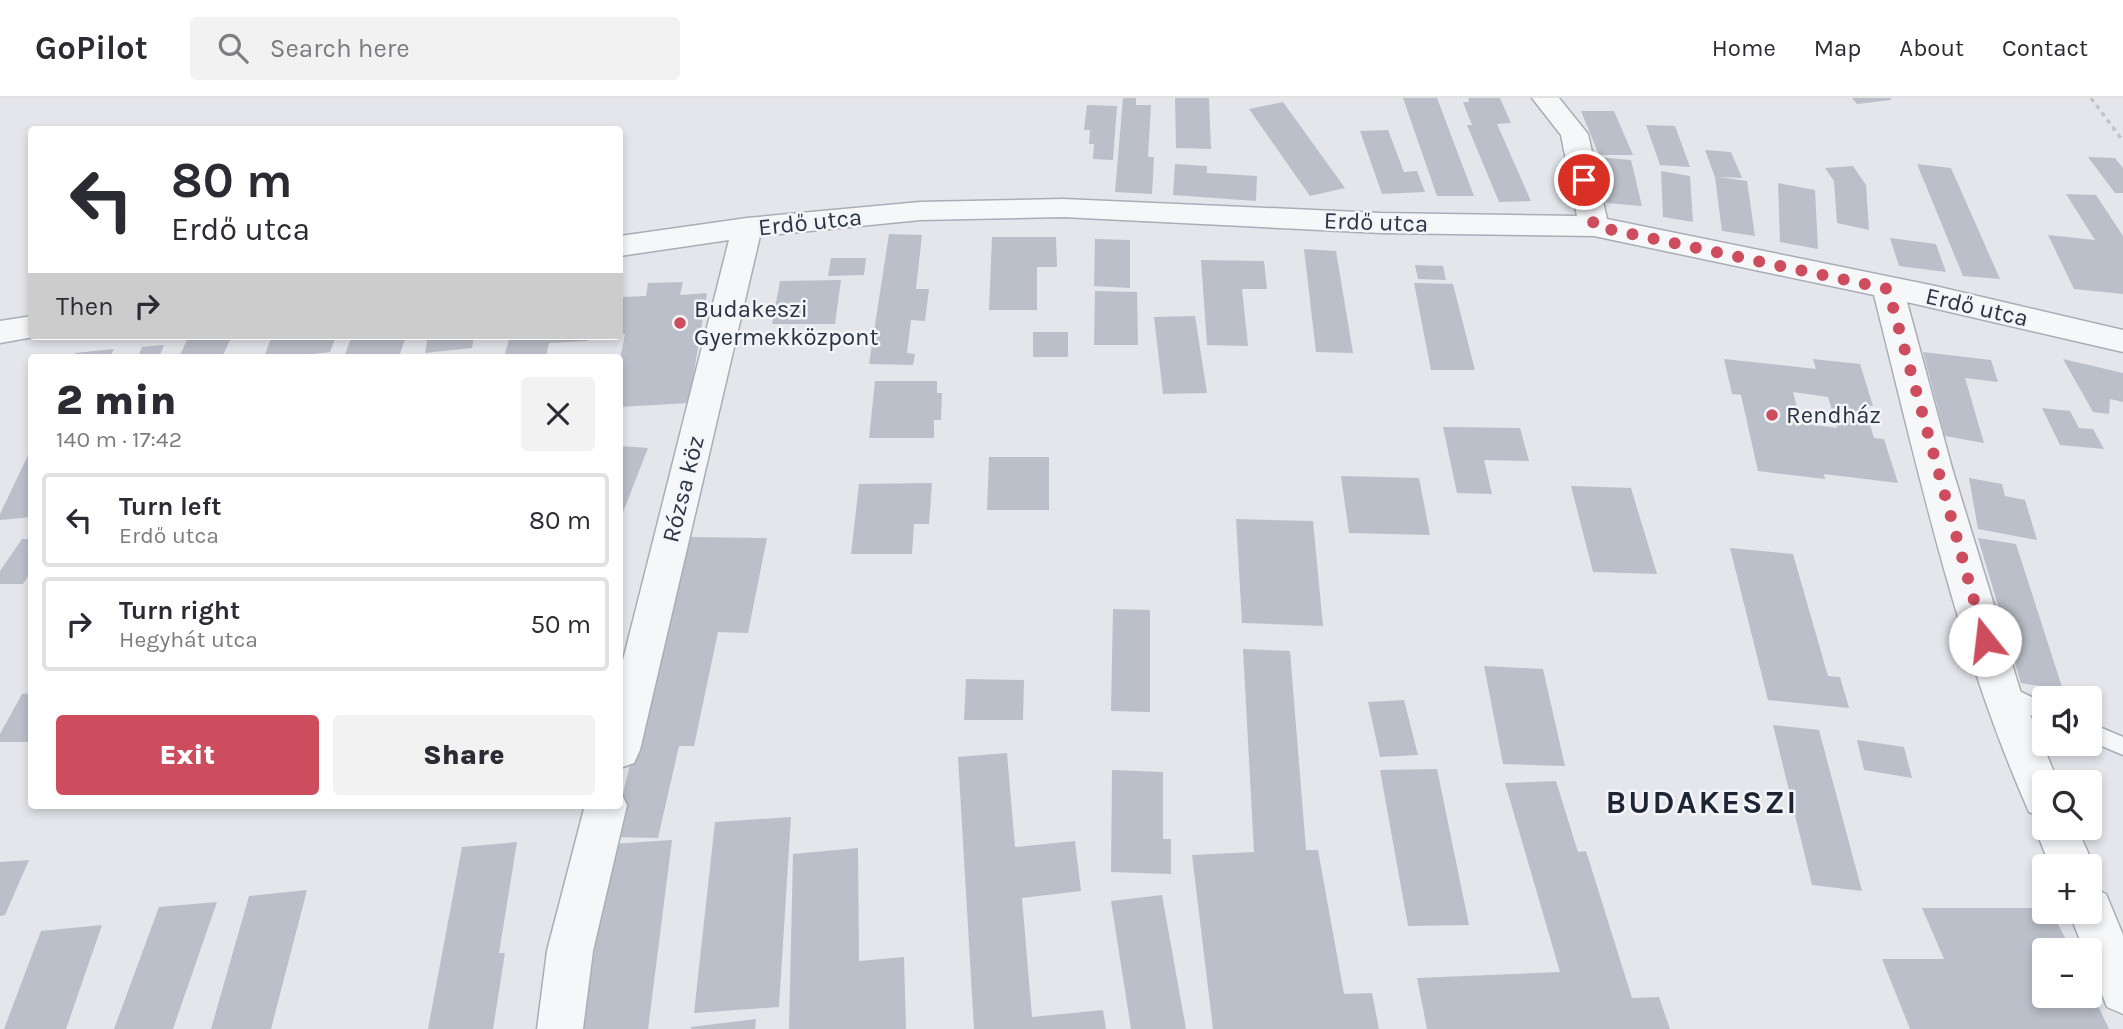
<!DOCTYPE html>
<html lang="en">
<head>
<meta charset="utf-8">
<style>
	:root { --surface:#fff; --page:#f2f2f3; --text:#2b2b33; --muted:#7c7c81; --line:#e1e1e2; --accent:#cd4c5d }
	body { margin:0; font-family:Karla,sans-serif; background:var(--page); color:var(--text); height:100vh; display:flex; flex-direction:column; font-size:26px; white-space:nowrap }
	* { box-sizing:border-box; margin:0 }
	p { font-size:23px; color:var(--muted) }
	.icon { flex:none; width:38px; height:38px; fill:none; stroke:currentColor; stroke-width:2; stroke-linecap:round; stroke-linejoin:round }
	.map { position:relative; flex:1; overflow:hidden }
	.panel { position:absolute; left:28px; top:256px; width:595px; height:455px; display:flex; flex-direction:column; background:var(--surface); border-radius:7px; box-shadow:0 4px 10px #0003 }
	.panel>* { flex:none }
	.banner { position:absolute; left:28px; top:28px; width:595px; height:214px; border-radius:7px; box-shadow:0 4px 10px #0003; background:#fff; color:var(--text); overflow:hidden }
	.fabs { position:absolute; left:2032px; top:588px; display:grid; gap:14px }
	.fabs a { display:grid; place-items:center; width:70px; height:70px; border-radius:7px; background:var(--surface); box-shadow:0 4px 10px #0003; font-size:35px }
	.pin { position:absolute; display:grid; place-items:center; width:60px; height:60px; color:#fff; margin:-30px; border:4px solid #fff; border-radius:50%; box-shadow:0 2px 7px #0007 }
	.me { position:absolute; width:77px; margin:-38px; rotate:344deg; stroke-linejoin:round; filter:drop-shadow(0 0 5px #0008) }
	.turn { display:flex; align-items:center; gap:24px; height:147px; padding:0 28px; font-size:32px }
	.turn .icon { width:91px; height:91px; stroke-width:2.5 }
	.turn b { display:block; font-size:49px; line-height:60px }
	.then { display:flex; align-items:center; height:66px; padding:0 28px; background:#0003; gap:14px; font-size:26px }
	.round { display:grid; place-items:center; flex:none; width:74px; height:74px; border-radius:7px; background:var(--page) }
	.headline { display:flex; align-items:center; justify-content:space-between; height:119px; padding:0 28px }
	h1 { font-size:42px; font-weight:800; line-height:52px }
	.button { display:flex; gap:14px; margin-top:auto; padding:14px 28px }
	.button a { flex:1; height:80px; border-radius:7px; background:var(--accent); color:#fff; font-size:28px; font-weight:800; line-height:80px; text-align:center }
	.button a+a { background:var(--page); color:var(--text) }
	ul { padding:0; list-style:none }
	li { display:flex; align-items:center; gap:21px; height:94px; margin:0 14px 10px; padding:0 14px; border:4px solid var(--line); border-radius:7px }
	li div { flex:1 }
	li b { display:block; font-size:26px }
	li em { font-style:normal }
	header { display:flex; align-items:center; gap:42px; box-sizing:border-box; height:98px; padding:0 35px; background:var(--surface); border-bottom:2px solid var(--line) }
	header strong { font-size:33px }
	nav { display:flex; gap:38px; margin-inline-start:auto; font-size:24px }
	.search { width:490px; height:63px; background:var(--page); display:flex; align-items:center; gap:18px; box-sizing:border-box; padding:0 24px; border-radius:7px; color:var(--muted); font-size:26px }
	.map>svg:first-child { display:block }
</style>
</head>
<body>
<header>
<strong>GoPilot</strong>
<div class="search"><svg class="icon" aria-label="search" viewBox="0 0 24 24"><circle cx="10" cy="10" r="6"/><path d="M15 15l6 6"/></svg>Search here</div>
<nav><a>Home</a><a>Map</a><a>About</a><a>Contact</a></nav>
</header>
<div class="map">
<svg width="2123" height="931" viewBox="0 0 2123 931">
	<rect width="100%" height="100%" fill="#e4e6eb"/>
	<path fill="#bbbfc9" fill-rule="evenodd" d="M1123 0H1136V7H1151L1148 59H1154L1152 96 1115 94Z
		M1175 0H1209L1211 51 1176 50Z
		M1403 0H1437L1474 98H1437Z
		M1468 0H1500L1511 25 1497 26 1531 103 1499 104 1467 27H1472L1463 4H1469Z
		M1852 0H1891V2L1857 6Z
		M1283 4 1345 90 1310 98 1249 11Z
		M1087 7 1117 8 1113 62 1093 61 1094 46H1089L1090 32H1084Z
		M1581 13H1614L1633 57H1599Z
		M1646 27 1675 28 1690 69 1660 67Z
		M1388 32 1404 74 1417 73 1425 94 1382 96 1360 33Z
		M1705 52 1731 54 1742 80 1718 79 1747 83 1755 138 1722 133 1715 79Z
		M1596 59 1631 62 1642 108 1606 105Z
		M2088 59 2115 60 2123 70V95H2115Z
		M1175 66 1207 68V75L1257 78 1256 103 1173 97Z
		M1917 66 1951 70 2000 181 1963 178Z
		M1853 68 1866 87 1869 132 1837 125 1834 83 1825 70Z
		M1661 73 1690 78 1693 124 1663 119Z
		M1778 85 1815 92 1818 151 1780 144Z
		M2066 96 2096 97 2123 138V196L2074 191 2048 137 2095 142Z
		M889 136 922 137 916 191H929L925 223 911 222 907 255 915 256 913 267 869 266Z
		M992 139H1056L1057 169H1037V212H989Z
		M1890 140 1936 146 1946 174 1899 168Z
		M1095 141 1130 142V190L1094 188Z
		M1304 151 1336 153 1353 255 1316 254Z
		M831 160H866L864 177 828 178Z
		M1201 162 1264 163 1267 191H1242L1248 248 1207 247Z
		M1415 167 1443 168 1446 182 1418 181Z
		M841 182 835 226H772L780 183Z
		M683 184 680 197 707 195 689 305 620 309V261L625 236H620V199L646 198 648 185Z
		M1414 185 1453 186 1475 272H1431Z
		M1095 193 1137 194 1138 247H1094Z
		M1195 218 1207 295 1163 296 1154 219Z
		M1033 234H1068V259H1033Z
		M232 238 222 259H179L188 240Z
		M272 238H336L330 254 314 256 313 259H264Z
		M352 238H394L393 242 405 241 399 259H344Z
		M428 238H474L472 250 425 255Z
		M510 238H588L587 243 549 245 546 259H504Z
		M164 247 159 259H138L142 249Z
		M114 251 110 259H73L75 255Z
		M1923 254 1991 262 1998 284 1965 280 1984 345 1945 338Z
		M1724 261 1816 271 1813 261 1860 266 1873 308 1864 307 1874 340 1884 341 1898 385 1824 376 1825 381 1758 373 1741 297 1732 296ZM1793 294 1828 299 1837 330 1801 325Z
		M2063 261 2123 275V304L2110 301 2109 316 2093 314Z
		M875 283H937V295H942L941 322H934V340H869Z
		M2042 310 2070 313 2079 330 2093 331 2104 351 2060 347Z
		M1443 329 1520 330 1529 363 1484 362 1492 396 1457 395Z
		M620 348 648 350 620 422Z
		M32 349V419L0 422V416Z
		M989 359H1049V412H987Z
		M1341 378 1419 380 1430 437 1349 435Z
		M1969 380 2002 386 2005 398 2025 402 2037 442 1978 431Z
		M932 385 929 426H914L912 456H851L859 386Z
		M1571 388 1631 390 1657 476 1593 474Z
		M1236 421 1313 423 1323 528 1242 525Z
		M687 439 767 440 748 535 718 534 694 648H679L658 740 612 739Z
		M1978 440 2016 446 2063 592 2021 585Z
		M22 441H32V473L23 486H0V473Z
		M1730 450 1793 456 1828 578 1840 579 1849 610 1768 602Z
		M1113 511 1150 512V614L1111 613Z
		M1243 551 1290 553 1306 752H1318L1344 896 1372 895 1379 931H1213L1192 757 1254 754Z
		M1484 568 1543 571 1565 668 1503 666Z
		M966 581 1024 582 1023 622H964Z
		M32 595V644H0V636L22 596Z
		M1404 602 1418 657 1380 659 1368 604Z
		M1773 627 1819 632 1862 793 1812 787Z
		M1857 642 1904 649 1912 680 1864 672Z
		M1007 655 1015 749 1075 743 1081 793 1022 800 1032 919 1103 912 1106 931H974L958 659Z
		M1437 671 1469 827 1408 828 1380 672Z
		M1112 672 1163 674V741H1171V776L1111 774Z
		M1556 683 1578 754 1586 753 1632 900 1659 899 1670 931H1427L1417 880 1560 874 1505 685Z
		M791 719 779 909 694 915 715 724Z
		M672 742 648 931H582L612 746Z
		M517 744 499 855H505L493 931H428L462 749Z
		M858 750 859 863 904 859 906 931H789L793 756Z
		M29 762 5 817 0 818V764Z
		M307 792 271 931H211L249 798Z
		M1162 797 1186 931H1131L1111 803Z
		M217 804 173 931H114L159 809Z
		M1922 810H2044V814H2052L2071 852H2044V898H2090V891L2109 931H1910L1882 861H1944Z
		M102 827 66 931H4L41 833Z
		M756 921 755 931H691V929Z"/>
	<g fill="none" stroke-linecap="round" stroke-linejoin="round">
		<g stroke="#a9adb6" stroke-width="3">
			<path id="lane" d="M2007 587 2044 605V624L2000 601 1998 595 2000 589Z
				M2090 625 2123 639V657L2090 643Z"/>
		</g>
		<g stroke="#a9adb6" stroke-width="3">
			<path id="street" d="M1532 0H1559L1588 36 1607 121 1935 188 2123 232V254L1907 204 1952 370 2020 592 2058 684H2044V730H2077L2094 768 2090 778V768H2050L2035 730 2040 718 2029 714C1956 549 1918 371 1874 197L1594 138 1381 135 1063 119 920 122 760 138 640 652 634 665 620 670V574L729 142 620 158V138L747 120 920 104 1063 101 1381 115 1577 118 1561 37Z
				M32 218V238H39L0 245V223Z
				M620 693 627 707 593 853 583 931H537L547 853 585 707H620Z
				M2090 789 2106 796 2123 837V916L2107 909 2090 866V852H2084L2069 814H2090Z"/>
		</g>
		<path stroke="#c1c4ca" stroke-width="3.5" stroke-dasharray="4.5 4.5" stroke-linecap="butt" d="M2091 0 2123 43"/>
		<use href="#lane" fill="#f6f7f9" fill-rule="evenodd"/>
		<use href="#street" fill="#f6f7f9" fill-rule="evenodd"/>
	</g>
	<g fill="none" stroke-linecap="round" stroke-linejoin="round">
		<path stroke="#cd4c5d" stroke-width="12" stroke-dasharray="0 21.6" d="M1584 82 1594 128 1888 191 1985 542"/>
	</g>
	<g fill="#cd4c5d" stroke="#f3f5f8" stroke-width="2.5">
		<circle cx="680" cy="225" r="7"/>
		<circle cx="1772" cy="317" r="7"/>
	</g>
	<g text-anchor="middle" stroke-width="5" stroke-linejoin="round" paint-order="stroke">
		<g font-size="24" fill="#2b3444" stroke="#f3f5f8">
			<text transform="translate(810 124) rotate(-6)" y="8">Erdő utca</text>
			<text transform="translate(1376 124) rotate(2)" y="8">Erdő utca</text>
			<text transform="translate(1977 209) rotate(13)" y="8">Erdő utca</text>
			<text transform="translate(683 391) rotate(-76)" y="8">Rózsa köz</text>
		</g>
		<g font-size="24" fill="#2b3444" stroke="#f3f5f8" text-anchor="start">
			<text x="694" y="219">Budakeszi<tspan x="694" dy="28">Gyermekközpont</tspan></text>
			<text x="1786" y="325">Rendház</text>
		</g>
		<g font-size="32" font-weight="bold" letter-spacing="2" fill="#1d2535" stroke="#f3f5f8">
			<text x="1702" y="715">BUDAKESZI</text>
		</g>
	</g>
</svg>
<div class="fabs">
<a><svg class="icon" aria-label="sound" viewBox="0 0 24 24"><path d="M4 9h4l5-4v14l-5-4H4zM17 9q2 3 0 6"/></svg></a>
<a><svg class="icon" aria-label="search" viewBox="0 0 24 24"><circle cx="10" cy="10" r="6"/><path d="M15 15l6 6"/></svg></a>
<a>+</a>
<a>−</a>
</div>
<div class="pin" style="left:1584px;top:82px;background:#d93025"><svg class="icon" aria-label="arrive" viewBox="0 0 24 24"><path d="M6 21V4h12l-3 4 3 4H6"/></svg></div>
<svg class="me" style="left:1985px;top:542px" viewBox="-20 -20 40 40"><circle r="19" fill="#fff"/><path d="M0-13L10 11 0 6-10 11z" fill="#cd4c5d"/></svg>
<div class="banner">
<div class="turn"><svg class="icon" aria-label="left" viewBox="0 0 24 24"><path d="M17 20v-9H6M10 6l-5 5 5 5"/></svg><div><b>80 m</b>Erdő utca</div></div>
<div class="then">Then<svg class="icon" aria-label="right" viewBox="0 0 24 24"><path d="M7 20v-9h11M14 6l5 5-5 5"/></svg></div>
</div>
<section class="panel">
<div class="headline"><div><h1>2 min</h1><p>140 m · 17:42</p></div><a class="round"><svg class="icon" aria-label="close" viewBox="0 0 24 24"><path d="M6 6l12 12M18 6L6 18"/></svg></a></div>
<ul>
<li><svg class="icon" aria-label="left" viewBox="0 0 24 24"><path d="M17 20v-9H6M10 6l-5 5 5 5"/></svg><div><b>Turn left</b><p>Erdő utca</p></div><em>80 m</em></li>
<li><svg class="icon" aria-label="right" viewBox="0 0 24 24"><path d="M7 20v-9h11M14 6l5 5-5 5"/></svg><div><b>Turn right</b><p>Hegyhát utca</p></div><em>50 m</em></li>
</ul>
<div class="button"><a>Exit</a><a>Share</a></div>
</section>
</div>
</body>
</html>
